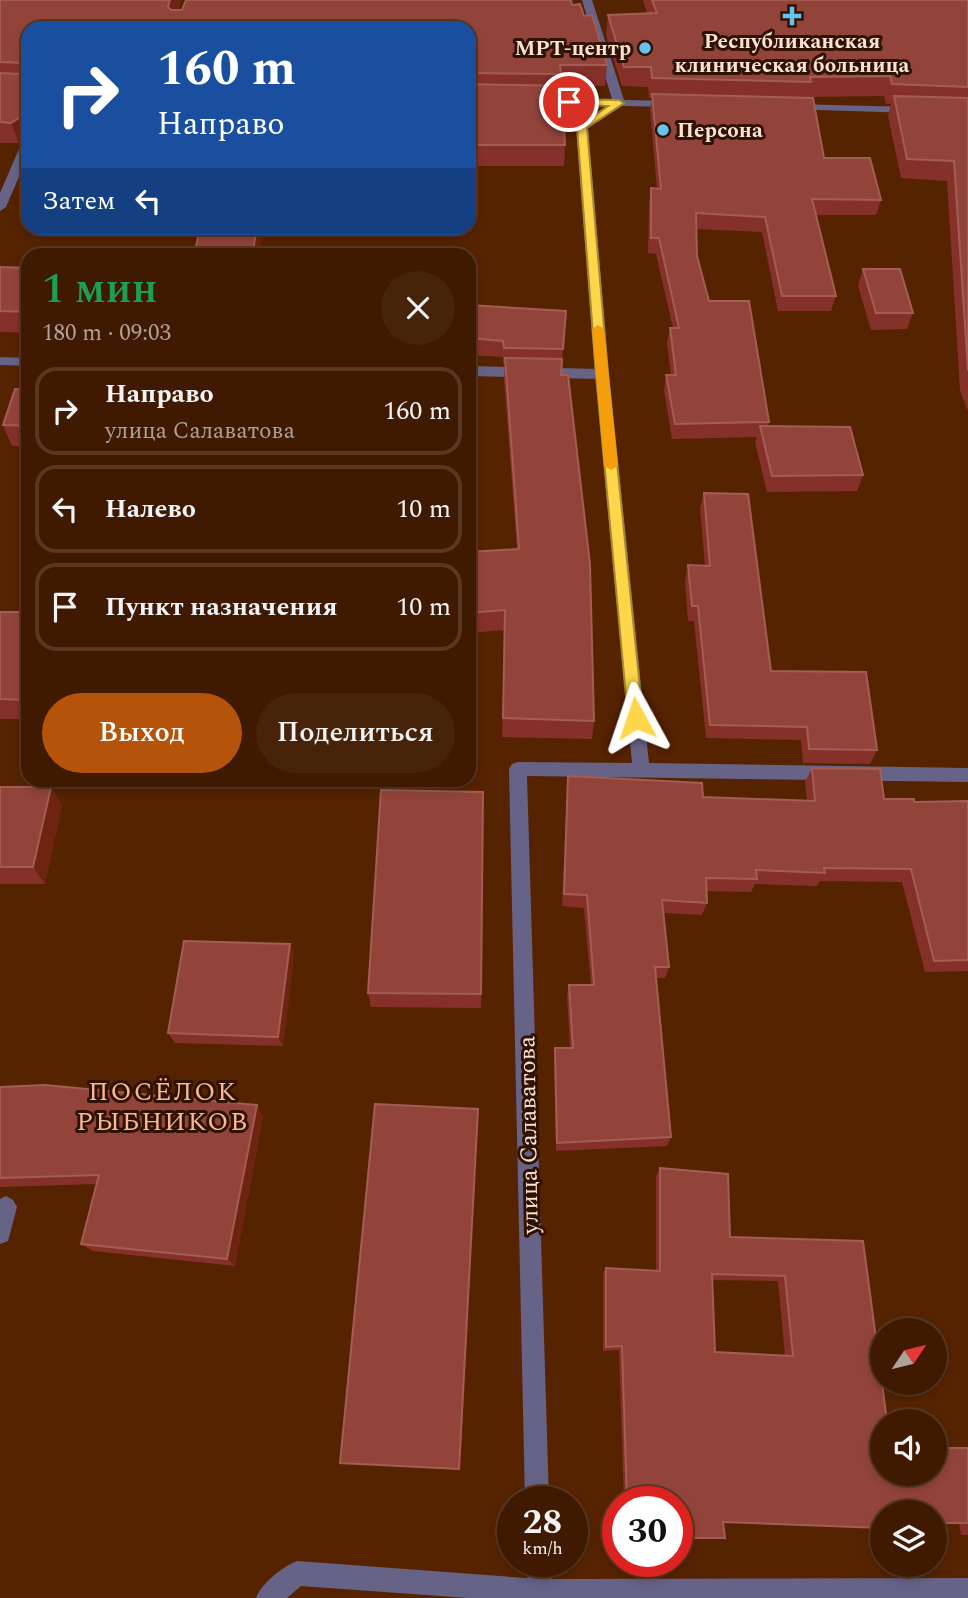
<!DOCTYPE html>
<html lang="ru">
<head>
<meta charset="utf-8">
<style>
	:root { --surface:#401a00; --page:#47230a; --text:#f1f3f6; --muted:#aea199; --line:#593822; --accent:#b45309 }
	body { margin:0; font-family:Spectral,serif; background:var(--page); color:var(--text); height:100vh; display:flex; flex-direction:column; font-size:26px; white-space:nowrap }
	* { box-sizing:border-box; margin:0 }
	p { font-size:23px; color:var(--muted) }
	.icon { flex:none; width:38px; height:38px; fill:none; stroke:currentColor; stroke-width:2; stroke-linecap:round; stroke-linejoin:round }
	.map { position:relative; flex:1; overflow:hidden }
	.panel { position:absolute; left:21px; top:248px; width:455px; height:539px; display:flex; flex-direction:column; background:var(--surface); border-radius:21px; box-shadow:0 4px 10px #0003,0 0 0 2px var(--line) }
	.panel>* { flex:none }
	.top-card { position:absolute; left:21px; top:21px; width:455px; height:214px; border-radius:21px; box-shadow:0 4px 10px #0003,0 0 0 2px var(--line); background:#1a4fa0; color:#fff; overflow:hidden }
	.needle { width:46px; rotate:55deg }
	.fabs { position:absolute; left:870px; top:1318px; display:grid; gap:14px }
	.fabs a { display:grid; place-items:center; width:77px; height:77px; border-radius:50%; background:var(--surface); box-shadow:0 4px 10px #0003,0 0 0 2px var(--line); font-size:35px }
	.speed { position:absolute; left:497px; top:1486px; display:flex; gap:14px; font-size:35px; font-weight:700; text-align:center }
	.speed>* { display:grid; place-content:center; width:91px; height:91px; border-radius:50%; background:var(--surface); box-shadow:0 4px 10px #0003,0 0 0 2px var(--line); line-height:1 }
	.speed small { font-size:18px; font-weight:400 }
	.speed .limit { border:10px solid #d22; background:#fff; color:#111 }
	.pin { position:absolute; display:grid; place-items:center; width:60px; height:60px; color:#fff; margin:-30px; border:4px solid #fff; border-radius:50%; box-shadow:0 2px 7px #0007 }
	.me { position:absolute; width:77px; margin:-38px; rotate:355deg; stroke-linejoin:round; filter:drop-shadow(0 0 5px #0008) }
	.turn { display:flex; align-items:center; gap:24px; height:147px; padding:0 21px; font-size:32px }
	.turn .icon { width:91px; height:91px; stroke-width:2.5 }
	.turn b { display:block; font-size:49px; line-height:60px }
	.then { display:flex; align-items:center; height:66px; padding:0 21px; background:#0003; gap:14px; font-size:26px }
	.round { display:grid; place-items:center; flex:none; width:74px; height:74px; border-radius:37px; background:var(--page) }
	.head { display:flex; align-items:center; justify-content:space-between; height:119px; padding:0 21px }
	h1 { font-size:42px; font-weight:600; line-height:52px; color:#1e9e55 }
	.action { display:flex; gap:14px; margin-top:auto; padding:14px 21px }
	.action a { flex:1; height:80px; border-radius:42px; background:var(--accent); color:#fff; font-size:28px; font-weight:600; line-height:80px; text-align:center }
	.action a+a { background:var(--page); color:var(--text) }
	ul { padding:0; list-style:none }
	li { display:flex; align-items:center; gap:21px; height:88px; margin:0 14px 10px; padding:0 7px; border:4px solid var(--line); border-radius:21px }
	li div { flex:1 }
	li b { display:block; font-size:26px }
	li em { font-style:normal }
	.map>svg:first-child { display:block }
</style>
</head>
<body>
<div class="map">
<svg width="968" height="1598" viewBox="0 0 968 1598">
	<rect width="100%" height="100%" fill="#562300"/>
	<g fill="none" stroke-linecap="round" stroke-linejoin="round">
		<path fill="#676386" fill-rule="evenodd" d="M0 357 28 358V366L0 365Z
			M469 366 602 369 609 374 602 379 469 376Z
			M6 1196 13 1200 17 1207 8 1241 0 1244V1199Z
			M297 1561 540 1579 549 1582 552 1591 549 1598H468L301 1586 287 1598H256C262 1583 282 1567 297 1561Z"/>
		<path fill="#676386" fill-rule="evenodd" d="M582 0H592L624 100 675 101 681 104 675 107 622 106 588 128 609 374 649 763 968 768V782L527 776 549 1502H525L509 769 512 764 518 762 632 763 595 374 576 127 607 106 539 104 533 101 539 98 612 99Z
			M791 104 913 107 919 110 913 113 787 109V105Z
			M28 139V156L6 207 0 211V193L22 142Z
			M527 1561H551L552 1579 968 1578V1598H528Z"/>
	</g>
	<path fill="#853129" fill-rule="evenodd" d="M0 0H181L178 10 572 5 584 16 607 65 605 86 560 85 565 145 564 166H469V28H28V137L19 143H0Z
		M643 0H968V409H967L960 390 947 181 901 178 888 116 891 104H886L884 96 808 97 824 158 881 200 876 215H816L836 296 831 311H778L762 232 696 229 697 256 709 301 769 422 768 426 863 475 857 491 767 492 755 442 757 437 672 439 664 390 666 375H671L667 343 670 328H673L656 254 648 253 649 204 651 188H657L650 109 652 98H649L648 87 622 86 606 35 608 15 647 13Z
		M0 267 28 268V333L0 332Z
		M863 269 913 313 907 329 871 330 858 286Z
		M469 305 566 311 561 375 594 721 592 739 502 737 505 630 469 633V552L517 549 504 379 505 364H503V357L469 355Z
		M28 390V446H12L3 425Z
		M704 493 771 671 877 750 870 764 803 763 801 740 706 738 694 621H688L685 581 688 565 705 566 700 508Z
		M0 612H28V719H0Z
		M812 768 884 799 914 802 968 801V971L925 972 902 882 820 881 817 886 755 884 751 892 706 891 707 903 702 915 663 913 669 967 665 978H656L671 1137 667 1146 556 1151 554 1058 555 1048H570L567 996 569 985H591L584 908 562 906 567 790 568 776 703 797 807 801 805 782Z
		M0 787H51L62 805 45 884H0Z
		M483 792 481 1008 371 1007 368 993Z
		M290 944 294 955 283 1046 175 1043 168 1033Z
		M0 1087 257 1105 263 1116 235 1266 93 1251 81 1244 97 1184 0 1187Z
		M478 1109 460 1470 340 1463Z
		M660 1168 730 1237 863 1241 882 1474 968 1448V1535H961L959 1523 677 1502H624L619 1350 603 1351V1273L606 1268 656 1271V1176ZM712 1280 778 1281 785 1356 715 1352Z"/>
	<path fill="#6d2411" d="M170 0H181L172 27 168 7Z
		M22 116 28 137 19 143 11 123Z
		M257 228H264L259 256H252Z
		M51 787 62 805 45 884 33 867Z
		M290 944 294 955 283 1046 278 1037Z
		M257 1105 263 1116 235 1266 227 1259Z
		M478 1109V1120L460 1470 459 1469Z"/>
	<path fill="#92443b" stroke="#a25d54" stroke-width="2" fill-rule="evenodd" d="M0 0H170L168 7 171 10H182L186 0H571L572 5 580 4 584 16 592 15 607 65H560L561 74 469 73V28H28V123H24L22 116 11 123 0 122V73L21 74 24 71 23 63 0 62Z
		M652 0H968V87L892 84 890 76 810 77 811 82 652 78 651 67H624L608 15 657 13Z
		M469 84 562 86 565 145H469Z
		M652 94 813 98 824 158H870L881 200 812 199 836 296H782L765 217 696 213 697 256 709 301H749L769 422 675 424 666 375H676L670 328H679L659 238H651V188L661 189Z
		M894 96 968 98V370L954 161 907 159Z
		M200 228H257L252 256H194Z
		M0 267 28 268V312L0 311Z
		M863 269H900L913 313H876Z
		M469 305 566 311 563 349 504 348 503 341 469 338Z
		M505 358 562 359 561 375H568L590 564 594 721 503 718 505 610 469 613V552L519 549Z
		M15 389 28 390V426L3 425Z
		M760 426 850 427 863 475 772 476Z
		M704 493 748 494 771 671 866 672 877 750 809 749 807 727 710 725 698 606H692L688 565 710 566Z
		M0 612H28V700L0 699Z
		M812 768 880 769 884 799H914V802L968 801V960L934 961 911 869 824 868 825 873 756 870 757 879 706 878 707 903 662 900 669 967H655L671 1137 557 1143 555 1048H573L569 985H594L587 895 564 894 568 776 702 783 703 797 815 801Z
		M0 787H51L33 867H0Z
		M381 790 483 792 481 994 368 993Z
		M184 941 290 944 278 1037 168 1033Z
		M45 1085 257 1105 227 1259 81 1244 99 1175 0 1178V1087Z
		M375 1104 478 1109 459 1469 340 1463Z
		M660 1168 728 1174 730 1237 863 1241 887 1421H882V1474H934V1448H968V1523H934V1512H882V1524H880V1528L723 1522 725 1538H677V1502H627L622 1346 606 1347V1268L660 1271ZM712 1274 785 1276 793 1356 715 1352Z"/>
	<path fill="#ffd54a" stroke="#a68a30" stroke-width="2" d="M569 99 619 100 624 103 587 128 608 374 643 718 636 724 628 718 596 374 577 127 608 106 565 104 564 102Z"/>
	<path fill="#f59e0b" d="M598 325 604 329 618 466 611 470 604 466 592 329Z"/>
	<g fill="#65c4ef" stroke="#2f1202" stroke-width="2.5">
		<path d="M788.5 5.5h7v7h7v7h-7v7h-7v-7h-7v-7h7z"/>
		<circle cx="645" cy="48" r="7"/>
		<circle cx="663" cy="130" r="7"/>
	</g>
	<g text-anchor="middle" stroke-width="6" stroke-linejoin="round" paint-order="stroke">
		<g font-size="21" font-weight="bold" fill="#fbe2d5" stroke="#2f1202">
			<text x="792" y="48">Республиканская<tspan x="792" dy="24">клиническая больница</tspan></text>
			<text x="631" y="55" text-anchor="end">МРТ-центр</text>
			<text x="677" y="137" text-anchor="start">Персона</text>
		</g>
		<g font-size="24" fill="#fbe2d5" stroke="#2f1202">
			<text transform="translate(528 1135) rotate(-91)" y="8">улица Салаватова</text>
		</g>
		<g font-size="26" letter-spacing="2" fill="#f8b896" stroke="#2f1202">
			<text x="163" y="1100">ПОСЁЛОК<tspan x="163" dy="30">РЫБНИКОВ</tspan></text>
		</g>
	</g>
</svg>
<div class="fabs">
<a><svg class="needle" viewBox="-14 -14 28 28"><path d="M0-13l5 13h-10z" fill="#e53935"/><path d="M0 13l5-13h-10z" fill="#aea199"/></svg></a>
<a><svg class="icon" aria-label="sound" viewBox="0 0 24 24"><path d="M4 9h4l5-4v14l-5-4H4zM17 9q2 3 0 6"/></svg></a>
<a><svg class="icon" aria-label="layers" viewBox="0 0 24 24"><path d="M12 4l9 5-9 5-9-5zM3 14l9 5 9-5"/></svg></a>
</div>
<div class="speed"><div>28<small>km/h</small></div><div class="limit">30</div></div>
<div class="pin" style="left:569px;top:102px;background:#d93025"><svg class="icon" aria-label="arrive" viewBox="0 0 24 24"><path d="M6 21V4h12l-3 4 3 4H6"/></svg></div>
<svg class="me" style="left:636px;top:718px" viewBox="-20 -20 40 40"><path d="M0-17L14 15 0 8-14 15z" fill="#ffd54a" stroke="#fff" stroke-width="4"/></svg>
<div class="top-card">
<div class="turn"><svg class="icon" aria-label="right" viewBox="0 0 24 24"><path d="M7 20v-9h11M14 6l5 5-5 5"/></svg><div><b>160 m</b>Направо</div></div>
<div class="then">Затем<svg class="icon" aria-label="left" viewBox="0 0 24 24"><path d="M17 20v-9H6M10 6l-5 5 5 5"/></svg></div>
</div>
<section class="panel">
<div class="head"><div><h1>1 мин</h1><p>180 m · 09:03</p></div><a class="round"><svg class="icon" aria-label="close" viewBox="0 0 24 24"><path d="M6 6l12 12M18 6L6 18"/></svg></a></div>
<ul>
<li><svg class="icon" aria-label="right" viewBox="0 0 24 24"><path d="M7 20v-9h11M14 6l5 5-5 5"/></svg><div><b>Направо</b><p>улица Салаватова</p></div><em>160 m</em></li>
<li><svg class="icon" aria-label="left" viewBox="0 0 24 24"><path d="M17 20v-9H6M10 6l-5 5 5 5"/></svg><div><b>Налево</b></div><em>10 m</em></li>
<li><svg class="icon" aria-label="arrive" viewBox="0 0 24 24"><path d="M6 21V4h12l-3 4 3 4H6"/></svg><div><b>Пункт назначения</b></div><em>10 m</em></li>
</ul>
<div class="action"><a>Выход</a><a>Поделиться</a></div>
</section>
</div>
</body>
</html>
